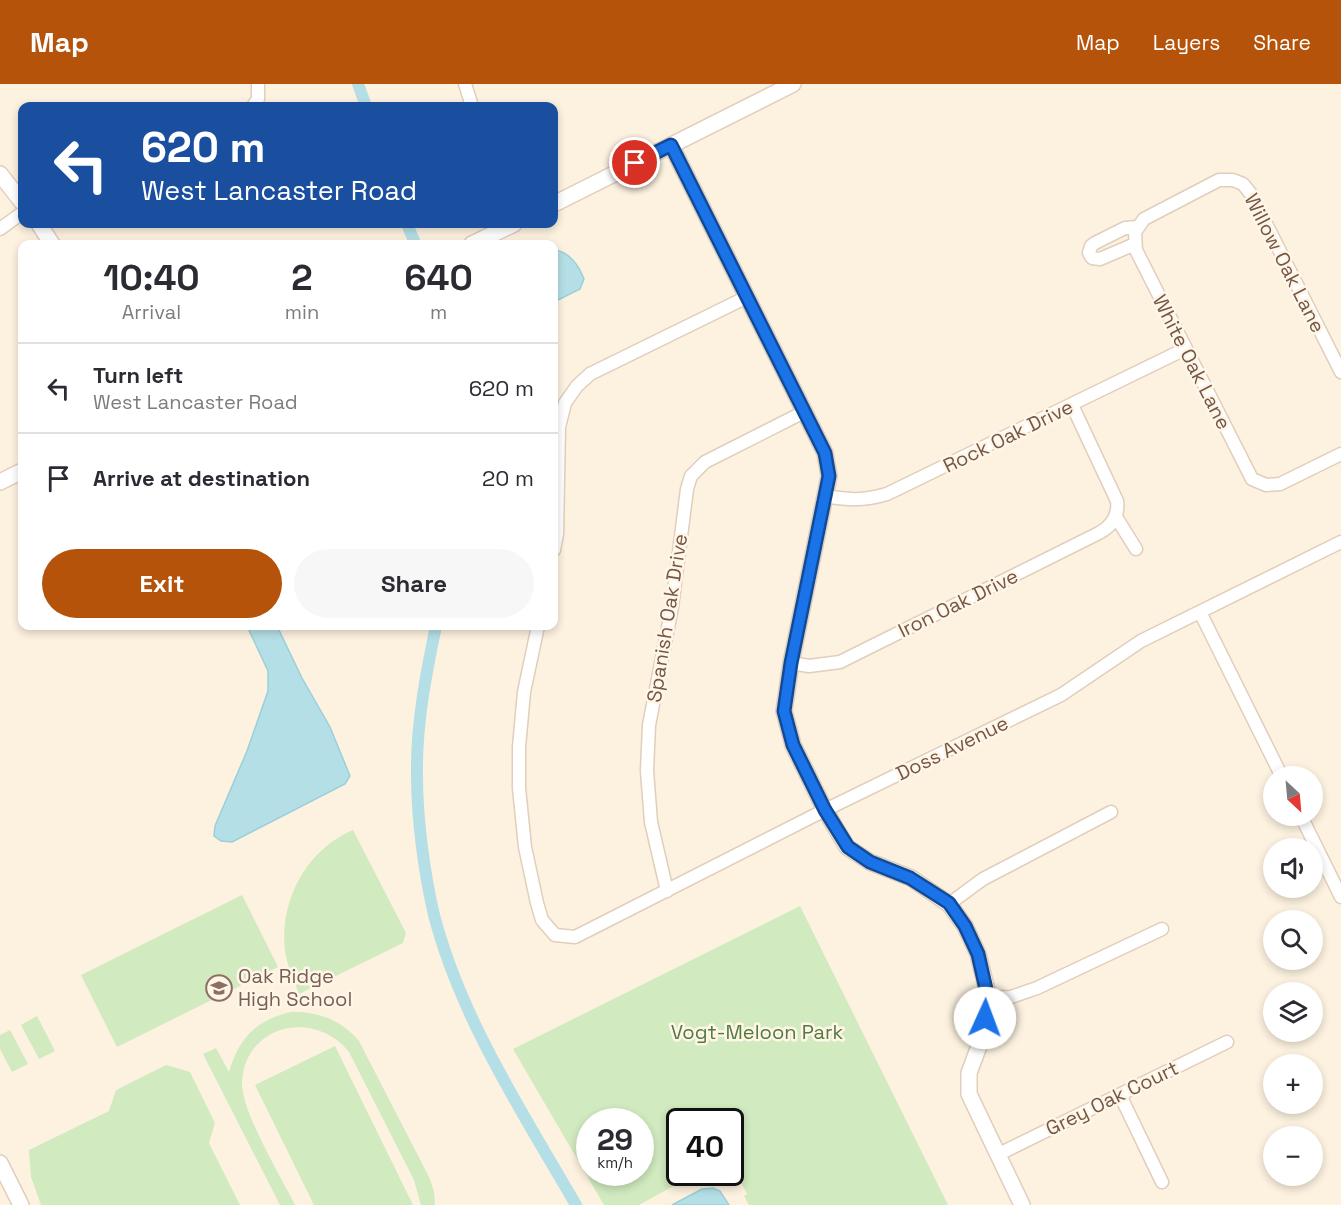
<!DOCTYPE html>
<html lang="en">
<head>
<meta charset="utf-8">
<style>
	:root { --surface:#fff; --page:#f7f7f7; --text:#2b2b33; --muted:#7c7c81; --line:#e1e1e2; --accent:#b45309 }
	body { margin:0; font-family:"Space Grotesk",sans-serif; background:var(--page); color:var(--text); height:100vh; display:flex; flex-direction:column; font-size:22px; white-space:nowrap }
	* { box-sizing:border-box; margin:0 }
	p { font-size:20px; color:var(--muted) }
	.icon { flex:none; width:33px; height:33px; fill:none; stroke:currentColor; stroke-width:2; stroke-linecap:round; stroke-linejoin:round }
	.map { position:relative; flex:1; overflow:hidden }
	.details { position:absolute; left:18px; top:156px; width:540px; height:390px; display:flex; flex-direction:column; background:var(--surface); border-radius:12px; box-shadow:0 3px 9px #0003 }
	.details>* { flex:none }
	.banner { position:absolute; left:18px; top:18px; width:540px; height:126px; border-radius:12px; box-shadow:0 3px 9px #0003; background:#1a4fa0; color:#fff; overflow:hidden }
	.needle { width:39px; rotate:154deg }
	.buttons { position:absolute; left:1263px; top:682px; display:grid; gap:12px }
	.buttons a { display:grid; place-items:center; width:60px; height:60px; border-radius:50%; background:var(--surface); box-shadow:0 3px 9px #0003; font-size:30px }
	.speed { position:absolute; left:576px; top:1024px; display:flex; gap:12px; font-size:30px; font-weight:700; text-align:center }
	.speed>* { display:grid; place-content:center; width:78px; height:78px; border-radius:50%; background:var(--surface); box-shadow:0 3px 9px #0003; line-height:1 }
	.speed small { font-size:15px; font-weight:400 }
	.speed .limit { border:3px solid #111; border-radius:9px; background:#fff; color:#111 }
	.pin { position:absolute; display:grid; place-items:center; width:51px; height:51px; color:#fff; margin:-26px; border:3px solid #fff; border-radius:50%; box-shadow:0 2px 6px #0007 }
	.me { position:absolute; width:66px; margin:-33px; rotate:2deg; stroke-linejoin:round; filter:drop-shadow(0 0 4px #0008) }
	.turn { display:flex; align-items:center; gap:21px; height:126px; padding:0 24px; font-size:27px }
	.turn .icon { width:78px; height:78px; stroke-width:2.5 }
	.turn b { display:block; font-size:42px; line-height:51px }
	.eta { display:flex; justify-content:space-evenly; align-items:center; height:102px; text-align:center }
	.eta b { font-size:36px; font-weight:600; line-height:42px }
	.primary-button { display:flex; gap:12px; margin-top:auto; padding:12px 24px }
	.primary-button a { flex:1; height:69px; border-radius:36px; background:var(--accent); color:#fff; font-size:24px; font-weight:600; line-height:69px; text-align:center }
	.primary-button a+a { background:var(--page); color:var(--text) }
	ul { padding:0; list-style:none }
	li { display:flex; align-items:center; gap:18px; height:90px; padding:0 24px; border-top:2px solid var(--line) }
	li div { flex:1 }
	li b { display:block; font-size:22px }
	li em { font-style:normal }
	header { display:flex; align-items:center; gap:36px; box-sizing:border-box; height:84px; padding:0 30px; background:var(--accent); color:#fff }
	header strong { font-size:28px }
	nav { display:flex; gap:33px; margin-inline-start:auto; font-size:21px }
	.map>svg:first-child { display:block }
</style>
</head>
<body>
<header>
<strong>Map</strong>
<nav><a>Map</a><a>Layers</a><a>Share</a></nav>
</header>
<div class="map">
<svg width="1341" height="1121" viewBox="0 0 1341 1121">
	<rect width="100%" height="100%" fill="#fdf2e0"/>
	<path fill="#d1eabf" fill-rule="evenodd" d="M353 746 406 849 403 859 299 910C294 896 287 882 285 866 279 817 307 765 353 746Z
		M242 811 278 883 117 963 81 891Z
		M800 822 948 1121H749L744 1112 747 1110 731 1079 730 1038H680V1089H697L639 1121H604L513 965ZM590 1038H640V1089H590Z
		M291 928C318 927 341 936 359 957L429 1093 434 1107 435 1121H421L414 1096 349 968C314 924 243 941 242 1000 242 1028 281 1093 295 1121H280L203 970 216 964 229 988C239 954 256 936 291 928Z
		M37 932 55 967 39 975 21 941Z
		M10 946 28 980 12 988 0 965V951Z
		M335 962 413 1121H314L255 1001Z
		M166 981 190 988 215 1039 209 1059 240 1121H41L31 1093 29 1066 109 1027 116 1006Z"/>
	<path fill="#b5dfe6" stroke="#9bcfd9" stroke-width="1.5" d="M554 166C569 167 579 182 584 195L580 205 554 218Z
		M247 542H277L302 594 330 643 350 692 345 700 232 758 221 757 214 752 215 742 247 667 268 607V587Z
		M713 1104 720 1107 729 1121H672L702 1105Z"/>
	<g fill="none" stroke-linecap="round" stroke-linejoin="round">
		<path stroke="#b5dfe6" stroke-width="12" d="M358 0 366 22
			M407 140 415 159
			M436 542C426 590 416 641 417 691 417 735 424 788 434 831 461 935 523 1029 576 1121"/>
		<g stroke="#e1cebc" stroke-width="15">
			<path id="minor" d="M465 0 472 22
				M253 22 258 15V0
				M0 145 22 129
				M1135 160 1100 175 1092 174 1089 169 1091 162 1095 159 1125 144 1137 143
				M1341 288 1251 110 1243 100 1233 96H1219L1144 135 1135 148 1136 166 1252 395 1266 401 1280 400 1341 370
				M825 412C849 416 863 417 887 410L1185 265
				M1116 433 1136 465
				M554 466 557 450 559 343 565 319 577 302 590 290 747 213
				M1200 528 1282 693
				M538 542 524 608 519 663V704L525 763 537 819 542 836 555 851 575 853 825 726 1061 611 1141 557 1341 458
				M791 579 809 582 840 578 1099 449C1112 442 1119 432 1117 417L1072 321
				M1301 732 1341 813
				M667 807 651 738 647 687 649 641 672 523 687 405 691 392 705 378 804 328
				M949 820 983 795 1111 728
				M989 914 1011 913 1037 904 1162 845
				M1120 1011 1162 1098
				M997 1071 1227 958"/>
		</g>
		<g stroke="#e1cebc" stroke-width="18">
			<path id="tertiary" d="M671 61 825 369 829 392 825 412 791 579 784 627 793 661 825 726 847 763 870 778 911 794 949 820 965 842 978 870 989 914 982 954 969 989V1010L1022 1121
				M0 90 22 118
				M554 120 793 0
				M39 140 52 160
				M472 160 514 140
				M0 398 22 387
				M0 1079 21 1121"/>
		</g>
		<use href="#minor" stroke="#fff" stroke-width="12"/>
		<use href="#tertiary" stroke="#fff" stroke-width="15"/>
	</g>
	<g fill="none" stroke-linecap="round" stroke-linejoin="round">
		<g stroke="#114b97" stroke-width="15">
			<path id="route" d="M635 79 671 61 825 369 829 392 825 412 791 579 784 627 793 661 825 726 848 763 870 778 910 794 949 819 965 842 978 870 988 914 985 934"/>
		</g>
		<use href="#route" stroke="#1a73e8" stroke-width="10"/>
	</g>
	<defs>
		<g id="school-ring" transform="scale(1.35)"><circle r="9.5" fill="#fff6e7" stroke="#8d6e63" stroke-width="1.5"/><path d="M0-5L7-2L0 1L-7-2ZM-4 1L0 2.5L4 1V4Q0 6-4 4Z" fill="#8d6e63"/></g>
	</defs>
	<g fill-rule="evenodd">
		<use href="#school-ring" x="219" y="904"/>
	</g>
	<g text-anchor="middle" stroke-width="5" stroke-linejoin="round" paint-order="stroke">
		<g font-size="20" fill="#745747" stroke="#fff6e7">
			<text transform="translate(1285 179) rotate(63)" y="7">Willow Oak Lane</text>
			<text transform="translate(1192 278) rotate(63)" y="7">White Oak Lane</text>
			<text transform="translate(1008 352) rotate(-26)" y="7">Rock Oak Drive</text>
			<text transform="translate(958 519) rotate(-26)" y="7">Iron Oak Drive</text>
			<text transform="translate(667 534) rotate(-81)" y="7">Spanish Oak Drive</text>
			<text transform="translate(952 664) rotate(-26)" y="7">Doss Avenue</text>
			<text transform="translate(1112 1014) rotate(-26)" y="7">Grey Oak Court</text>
		</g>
		<g font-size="20" fill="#785e54" stroke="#fff6e7" text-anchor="start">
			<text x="238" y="899">Oak Ridge<tspan x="238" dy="23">High School</tspan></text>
		</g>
		<g font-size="20" fill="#517a3f" stroke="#fff6e7">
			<text x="757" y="955">Vogt-Meloon Park</text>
		</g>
	</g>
</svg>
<div class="buttons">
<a><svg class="needle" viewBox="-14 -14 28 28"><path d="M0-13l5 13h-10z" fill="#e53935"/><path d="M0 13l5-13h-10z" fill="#7c7c81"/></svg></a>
<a><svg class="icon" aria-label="sound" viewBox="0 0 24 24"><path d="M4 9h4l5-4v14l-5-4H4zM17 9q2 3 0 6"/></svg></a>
<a><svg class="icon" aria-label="search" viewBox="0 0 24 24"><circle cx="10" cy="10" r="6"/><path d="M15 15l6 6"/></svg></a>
<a><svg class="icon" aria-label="layers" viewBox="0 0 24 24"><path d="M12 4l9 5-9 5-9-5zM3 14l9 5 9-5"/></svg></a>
<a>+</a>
<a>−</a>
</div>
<div class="speed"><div>29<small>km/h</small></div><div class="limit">40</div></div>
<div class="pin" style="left:635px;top:79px;background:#d93025"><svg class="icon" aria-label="arrive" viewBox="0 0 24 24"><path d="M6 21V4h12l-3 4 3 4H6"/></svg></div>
<svg class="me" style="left:985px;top:934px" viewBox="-20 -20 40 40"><circle r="19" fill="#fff"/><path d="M0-13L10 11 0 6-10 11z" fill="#1a73e8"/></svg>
<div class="banner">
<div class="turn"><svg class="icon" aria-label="left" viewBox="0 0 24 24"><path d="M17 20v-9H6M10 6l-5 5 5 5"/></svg><div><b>620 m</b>West Lancaster Road</div></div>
</div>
<section class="details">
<div class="eta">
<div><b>10:40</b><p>Arrival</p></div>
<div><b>2</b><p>min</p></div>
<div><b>640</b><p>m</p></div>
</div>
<ul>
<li><svg class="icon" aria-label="left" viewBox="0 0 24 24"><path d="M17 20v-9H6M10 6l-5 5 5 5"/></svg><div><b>Turn left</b><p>West Lancaster Road</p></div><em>620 m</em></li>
<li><svg class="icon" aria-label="arrive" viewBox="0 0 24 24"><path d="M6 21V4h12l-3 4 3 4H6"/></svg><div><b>Arrive at destination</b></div><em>20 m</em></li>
</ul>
<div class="primary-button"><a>Exit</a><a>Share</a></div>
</section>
</div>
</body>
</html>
